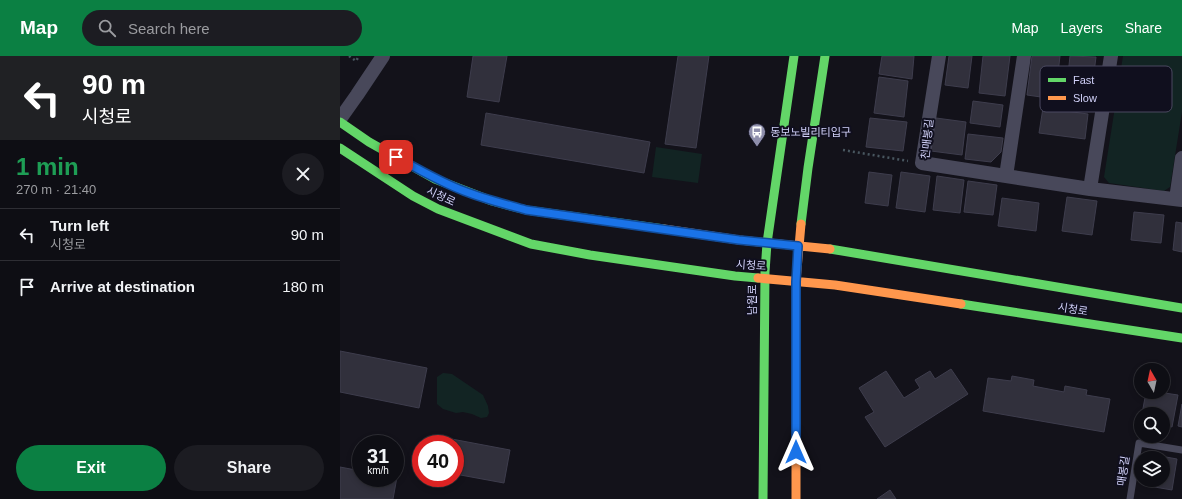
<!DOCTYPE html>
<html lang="en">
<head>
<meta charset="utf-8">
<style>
	:root { --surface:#0e0e14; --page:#1c1c22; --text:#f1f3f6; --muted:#9b9ca0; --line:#2e2e34; --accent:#0b8043 }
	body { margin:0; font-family:Arial,"Noto Sans KR",sans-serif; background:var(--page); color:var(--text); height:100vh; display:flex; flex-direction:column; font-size:15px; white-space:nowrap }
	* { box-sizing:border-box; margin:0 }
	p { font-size:13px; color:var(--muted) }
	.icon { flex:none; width:22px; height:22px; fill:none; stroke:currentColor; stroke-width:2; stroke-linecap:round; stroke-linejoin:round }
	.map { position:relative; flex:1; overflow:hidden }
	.details { display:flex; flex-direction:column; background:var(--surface); width:340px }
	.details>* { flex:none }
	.banner { background:#202124; color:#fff; overflow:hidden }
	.needle { width:26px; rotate:351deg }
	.buttons { position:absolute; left:794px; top:307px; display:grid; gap:8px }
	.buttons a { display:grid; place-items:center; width:36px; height:36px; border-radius:50%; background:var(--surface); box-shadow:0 2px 6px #0003,0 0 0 1px var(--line); font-size:20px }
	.speed { position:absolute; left:12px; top:379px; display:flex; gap:8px; font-size:20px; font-weight:700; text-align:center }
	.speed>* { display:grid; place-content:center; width:52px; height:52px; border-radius:50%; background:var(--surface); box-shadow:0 2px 6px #0003,0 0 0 1px var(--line); line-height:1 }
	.speed small { font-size:10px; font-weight:400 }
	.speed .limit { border:6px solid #d22; background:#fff; color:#111 }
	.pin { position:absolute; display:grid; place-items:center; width:34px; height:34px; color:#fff; margin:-17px; border-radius:8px; box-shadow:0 2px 6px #0006 }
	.me { position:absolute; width:44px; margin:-22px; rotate:0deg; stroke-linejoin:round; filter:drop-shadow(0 0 3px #0008) }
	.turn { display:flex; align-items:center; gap:14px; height:84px; padding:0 16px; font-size:18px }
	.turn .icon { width:52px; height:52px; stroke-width:2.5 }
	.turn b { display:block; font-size:28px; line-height:34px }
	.round { display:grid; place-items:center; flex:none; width:42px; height:42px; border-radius:21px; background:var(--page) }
	.headline { display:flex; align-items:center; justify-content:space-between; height:68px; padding:0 16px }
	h1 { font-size:24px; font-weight:700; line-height:30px; color:#1e9e55 }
	.primary-button { display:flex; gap:8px; margin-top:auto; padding:8px 16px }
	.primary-button a { flex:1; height:46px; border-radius:24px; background:var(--accent); color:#fff; font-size:16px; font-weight:700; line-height:46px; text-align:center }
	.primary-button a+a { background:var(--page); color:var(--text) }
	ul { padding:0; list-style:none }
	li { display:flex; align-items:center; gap:12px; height:52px; padding:0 16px; border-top:1px solid var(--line) }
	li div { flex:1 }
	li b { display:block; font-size:15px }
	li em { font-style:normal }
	header { display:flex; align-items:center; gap:24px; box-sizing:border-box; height:56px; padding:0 20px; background:var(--accent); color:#fff }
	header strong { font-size:19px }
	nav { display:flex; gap:22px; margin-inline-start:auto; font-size:14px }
	.search { width:280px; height:36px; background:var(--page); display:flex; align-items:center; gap:10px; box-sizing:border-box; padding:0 14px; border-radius:22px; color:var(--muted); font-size:15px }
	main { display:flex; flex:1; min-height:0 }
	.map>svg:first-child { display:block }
</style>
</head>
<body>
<header>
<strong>Map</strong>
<div class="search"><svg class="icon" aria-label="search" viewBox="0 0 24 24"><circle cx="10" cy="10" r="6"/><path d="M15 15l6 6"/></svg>Search here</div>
<nav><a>Map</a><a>Layers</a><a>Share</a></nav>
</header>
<main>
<section class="details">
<div class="banner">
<div class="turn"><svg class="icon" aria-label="left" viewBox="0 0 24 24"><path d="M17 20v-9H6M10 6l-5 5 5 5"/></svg><div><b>90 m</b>시청로</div></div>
</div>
<div class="headline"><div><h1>1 min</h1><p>270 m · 21:40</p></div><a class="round"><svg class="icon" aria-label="close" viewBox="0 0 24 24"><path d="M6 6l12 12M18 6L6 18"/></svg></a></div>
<ul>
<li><svg class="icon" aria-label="left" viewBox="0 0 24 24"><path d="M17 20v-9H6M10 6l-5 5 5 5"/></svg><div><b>Turn left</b><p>시청로</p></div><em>90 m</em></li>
<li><svg class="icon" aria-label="arrive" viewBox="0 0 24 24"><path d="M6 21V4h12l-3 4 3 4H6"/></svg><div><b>Arrive at destination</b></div><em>180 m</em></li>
</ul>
<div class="primary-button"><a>Exit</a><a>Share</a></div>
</section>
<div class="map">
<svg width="842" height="443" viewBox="0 0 842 443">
	<rect width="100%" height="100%" fill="#13121a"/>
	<path fill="#122423" d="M783 0H842V56L830 131 824 135 769 127 764 121Z
		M316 91 362 98 358 127 312 121Z
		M103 317 112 318 143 339 148 350 149 357 147 361 141 362 132 358 123 356 116 357 103 353 97 348V321Z"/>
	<path fill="#31303c" stroke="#3e3d4d" d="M133 0H167L159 46 127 41Z
		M338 0H369L356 92 325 88Z
		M542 0H574L572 23 539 18Z
		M609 0H632L628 32 605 29Z
		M643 0H670L665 40 639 37Z
		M692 0H720L715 43 687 39Z
		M730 0 756 1 752 32 727 28Z
		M539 21 568 25 564 61 534 57Z
		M633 45 663 49 660 71 630 67Z
		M703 52 748 58 745 83 699 77Z
		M146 57 310 86 304 117 141 89Z
		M530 62 567 66 563 95 526 91Z
		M596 62 626 66 622 99 591 95Z
		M628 78 663 82 661 96 651 106 625 103Z
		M529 116 552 119 548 150 525 147Z
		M561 116 590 120 585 156 556 152Z
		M597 120 624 124 620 157 593 154Z
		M628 125 657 129 653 159 624 156Z
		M727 141 757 145 752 179 722 175Z
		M662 142 699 147 696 175 658 170Z
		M794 156 824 159 821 187 791 184Z
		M836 166 842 167V196L833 194Z
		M0 295 87 312 79 352 0 336Z
		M611 313 628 338 545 391 525 361 534 356 519 332 546 315 564 342 580 332 575 324 590 315 595 323Z
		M672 320 694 324 693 330 724 336 725 330 747 334 746 339 770 343 764 376 643 355 648 322 671 325Z
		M806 336H818L838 339 832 371 823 369V358H802Z
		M842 348V371L838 370Z
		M101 381 170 394 164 427 115 418V388H100Z
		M815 399 837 403 832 434 803 429 804 424H823V402H811Z
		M0 411 21 415V422L57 421 53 443H0Z
		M550 434 556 443H537Z"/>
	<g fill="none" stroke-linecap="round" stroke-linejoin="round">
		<path stroke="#495760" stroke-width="2.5" stroke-dasharray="2 3" stroke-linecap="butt" d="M9 0 16 5 19 0
			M503 94 568 105"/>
		<path stroke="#48485a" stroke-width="7" d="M790 443 799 387 842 394"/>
		<path stroke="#48485a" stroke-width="14" d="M599 0 582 107 750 133 842 144
			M0 63 17 39 43 0
			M666 120 684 0
			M750 133 771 0
			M836 143 842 102"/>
		<path stroke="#63d668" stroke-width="9" d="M0 66 29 86 95 123 152 145 186 154 324 173
			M0 92 73 140 98 153 191 188 250 199 395 220 418 222
			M461 168 468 112 485 0
			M490 193 842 252
			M621 248 842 282
			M423 443 425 216 427 187 454 0"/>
		<path stroke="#ff974d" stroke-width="9" d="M324 173 399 184 490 193
			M418 222 495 229 621 248
			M456 443V225L461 168"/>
	</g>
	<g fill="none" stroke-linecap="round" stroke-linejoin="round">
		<g stroke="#114b97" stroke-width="10">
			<path id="route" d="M56 101C78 113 100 126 124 135 144 143 165 148 186 154L399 184 458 190 456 226V396"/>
		</g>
		<use href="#route" stroke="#1a73e8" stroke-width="7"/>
	</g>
	<defs>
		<g id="bus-pin" transform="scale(0.9)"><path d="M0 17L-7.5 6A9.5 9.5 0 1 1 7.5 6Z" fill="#8e8eab" stroke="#100f1e"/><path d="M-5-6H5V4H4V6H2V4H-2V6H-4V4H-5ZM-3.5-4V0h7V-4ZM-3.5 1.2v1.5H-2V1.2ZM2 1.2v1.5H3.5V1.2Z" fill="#fff"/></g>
	</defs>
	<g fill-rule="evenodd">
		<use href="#bus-pin" x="417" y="76"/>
	</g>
	<g text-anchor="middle" stroke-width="4" stroke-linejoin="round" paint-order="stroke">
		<g font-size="11" fill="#d1d1f9" stroke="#100f1e" text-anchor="start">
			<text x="430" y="80">동보노빌리티입구</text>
		</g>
		<g font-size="11" fill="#d1d1f9" stroke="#100f1e">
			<text transform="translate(587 83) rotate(-84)" y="4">천매봉길</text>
			<text transform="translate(101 140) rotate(25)" y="4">시청로</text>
			<text transform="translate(411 209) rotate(4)" y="4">시청로</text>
			<text transform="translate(412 244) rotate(-90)" y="4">남원로</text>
			<text transform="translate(733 253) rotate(9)" y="4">시청로</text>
			<text transform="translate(783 415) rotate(-82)" y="4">매봉길</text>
		</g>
	</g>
	<rect x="700" y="10" width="132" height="46" rx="6" fill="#100f1e" stroke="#4a4960" stroke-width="1"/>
	<rect x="708" y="22" width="18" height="4" fill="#63d668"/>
	<rect x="708" y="40" width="18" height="4" fill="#ff974d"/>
	<g font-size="11" fill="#d1d1f9">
		<text x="733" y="28">Fast</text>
		<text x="733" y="46">Slow</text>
	</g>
</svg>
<div class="buttons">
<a><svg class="needle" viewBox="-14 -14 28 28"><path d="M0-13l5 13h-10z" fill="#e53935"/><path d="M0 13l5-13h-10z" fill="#9b9ca0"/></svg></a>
<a><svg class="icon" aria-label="search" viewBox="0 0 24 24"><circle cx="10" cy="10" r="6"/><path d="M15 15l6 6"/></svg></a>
<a><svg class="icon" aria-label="layers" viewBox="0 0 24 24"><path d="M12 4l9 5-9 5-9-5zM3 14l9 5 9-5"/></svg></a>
</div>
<div class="speed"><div>31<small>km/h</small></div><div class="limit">40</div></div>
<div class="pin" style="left:56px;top:101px;background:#d93025"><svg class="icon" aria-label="arrive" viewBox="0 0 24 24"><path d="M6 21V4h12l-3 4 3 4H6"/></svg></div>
<svg class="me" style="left:456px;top:396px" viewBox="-20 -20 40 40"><path d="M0-17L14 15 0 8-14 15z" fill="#1a73e8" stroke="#fff" stroke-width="4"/></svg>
</div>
</main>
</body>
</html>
